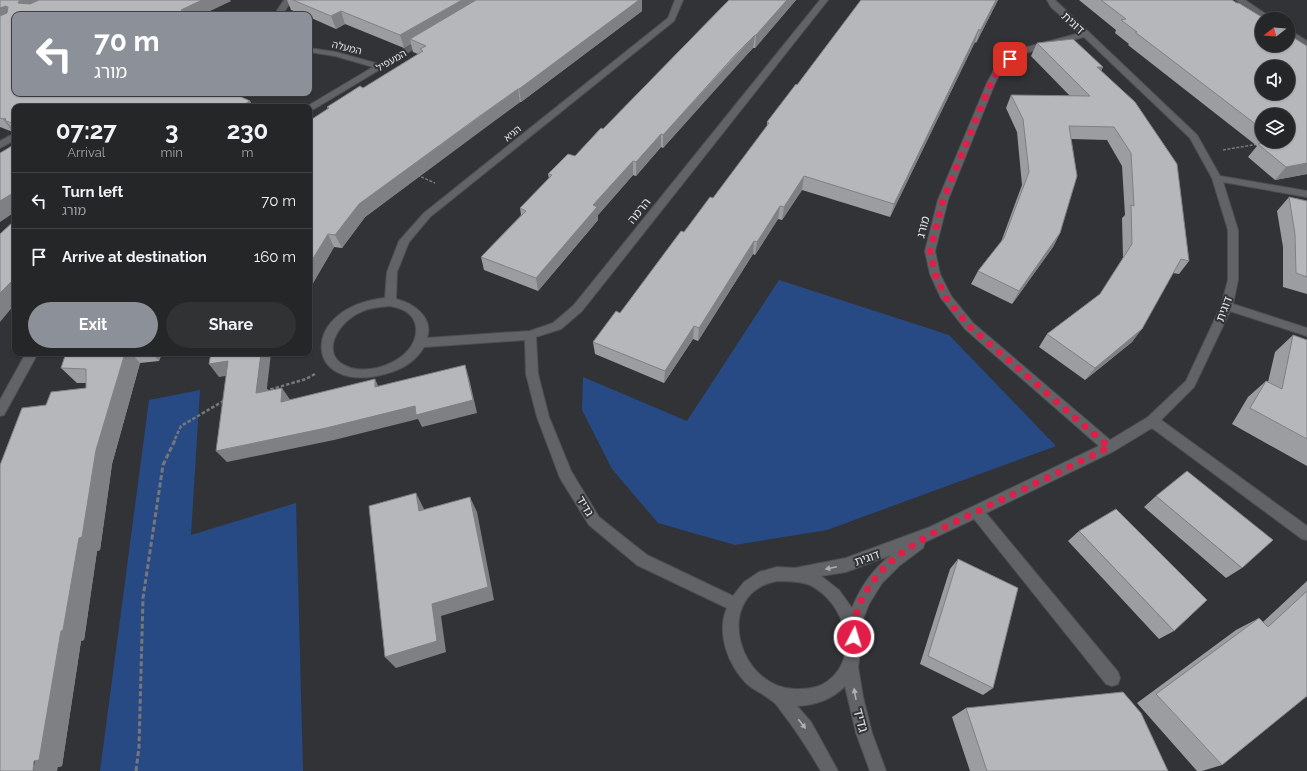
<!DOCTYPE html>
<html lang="en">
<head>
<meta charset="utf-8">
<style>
	:root { --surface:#252628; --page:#313234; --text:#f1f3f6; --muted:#a3a5a8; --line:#424345; --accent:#8c9099 }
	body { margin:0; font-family:Raleway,"Noto Sans Hebrew",sans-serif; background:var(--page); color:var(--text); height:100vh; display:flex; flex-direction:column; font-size:15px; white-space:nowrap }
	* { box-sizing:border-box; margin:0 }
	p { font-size:13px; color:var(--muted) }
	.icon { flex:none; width:22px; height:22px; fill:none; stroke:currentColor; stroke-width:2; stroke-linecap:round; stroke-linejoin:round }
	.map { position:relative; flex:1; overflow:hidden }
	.panel { position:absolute; left:12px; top:104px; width:300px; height:252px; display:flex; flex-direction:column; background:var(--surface); border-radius:8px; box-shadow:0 1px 3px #0004,0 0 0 1px var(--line) }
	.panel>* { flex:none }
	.hud { position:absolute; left:12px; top:12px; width:300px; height:84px; border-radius:8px; box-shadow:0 1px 3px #0004,0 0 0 1px var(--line); background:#8c9099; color:#fff; overflow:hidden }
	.needle { width:26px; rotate:253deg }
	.buttons { position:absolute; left:1255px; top:12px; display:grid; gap:8px }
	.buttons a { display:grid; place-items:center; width:40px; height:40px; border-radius:50%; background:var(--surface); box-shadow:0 1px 3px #0004,0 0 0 1px var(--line); font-size:20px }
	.pin { position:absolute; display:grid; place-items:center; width:34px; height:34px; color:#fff; margin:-17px; border-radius:8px; box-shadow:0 2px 6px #0006 }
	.me { position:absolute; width:44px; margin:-22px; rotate:5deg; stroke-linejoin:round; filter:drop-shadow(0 0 3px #0008) }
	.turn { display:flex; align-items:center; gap:14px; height:84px; padding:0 16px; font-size:18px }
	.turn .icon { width:52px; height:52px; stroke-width:2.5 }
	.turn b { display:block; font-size:28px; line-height:34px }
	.eta { display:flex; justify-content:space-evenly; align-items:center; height:68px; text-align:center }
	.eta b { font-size:24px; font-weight:700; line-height:28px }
	.action { display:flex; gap:8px; margin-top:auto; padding:8px 16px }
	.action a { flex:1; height:46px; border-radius:24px; background:var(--accent); color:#fff; font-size:16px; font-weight:700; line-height:46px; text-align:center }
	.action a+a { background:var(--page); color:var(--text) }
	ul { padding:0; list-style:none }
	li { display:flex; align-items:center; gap:12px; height:56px; padding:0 16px; border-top:1px solid var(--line) }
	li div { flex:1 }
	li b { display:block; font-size:15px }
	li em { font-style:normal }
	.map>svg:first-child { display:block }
</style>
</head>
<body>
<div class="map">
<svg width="1307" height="771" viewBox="0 0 1307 771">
	<rect width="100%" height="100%" fill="#313336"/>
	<path fill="#284a84" d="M779 280 949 335 1056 446 827 530 735 545 658 523 612 469 582 410 583 377 687 421Z
		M200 390 191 535 296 503 303 771H100L149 400Z"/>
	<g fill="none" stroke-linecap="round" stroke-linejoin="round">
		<g stroke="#4d4f51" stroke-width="2">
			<path id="minor" d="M284 0H292L282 15H274Z
				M675 0H683L674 21 430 217 409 242 397 272 396 299C413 303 434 317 427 338L530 331 553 323 574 305 820 0H828L582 311 561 329 536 337 538 374 549 417 571 471 599 517 647 555 733 596 744 582 759 572 777 567 795 568 846 558 930 527 1099 446 965 329 941 298 930 274 925 251 938 200 987 83 998 63 1016 50 1080 33 1051 7 1047 0H1055L1197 135 1220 176 1307 191V197L1223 182 1238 230V280L1233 304 1307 328V336L1230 311 1194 387 1161 420 1307 526V540L1302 539 1152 428 1114 451 986 513 1118 672 1120 678 1118 684 1112 686 1106 684 974 519 925 542 923 548 899 566 882 583 869 604 859 629 861 646 858 667 863 697 872 733 886 771H870L856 733 845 686C833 699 815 705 797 706L811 722 838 771H821C809 751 798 733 784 715 780 710 777 704 772 701 764 694 755 691 747 684 728 665 716 633 727 608L637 565 589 525 560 478 537 417 526 374 525 340 424 347C416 361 401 370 385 374 303 396 298 307 385 298L387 272 399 241 424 213 668 18ZM1084 37 1190 138 1212 178 1228 230V280L1221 306 1186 381 1148 417 1110 440 973 323 951 296 940 274 935 251 948 200 995 83 1004 66 1022 54ZM390 306C402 308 414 313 416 327 419 357 376 375 351 368 319 358 335 327 355 315 366 308 378 307 390 306ZM891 555C873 569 861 586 852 608L839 590 821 576 846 572ZM777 581C788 581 800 581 810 585 844 602 862 655 828 681 820 687 810 689 800 689 739 693 710 594 777 581Z
				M1236 0H1245L1273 19H1264Z
				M1288 29 1307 41V46L1288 34Z
				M422 38H425L429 40 309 112V107H306L373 67 335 56 309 52V48L336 52 379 64Z
				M15 133V140L0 148V141Z
				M26 353H38L4 415 0 416V400Z"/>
		</g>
		<path stroke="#76777a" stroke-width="1.5" stroke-dasharray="3 1.5" stroke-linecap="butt" d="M1223 150 1258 144
			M417 175 435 183"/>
		<path stroke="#76777a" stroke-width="2.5" stroke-dasharray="3.5 2" stroke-linecap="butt" d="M265 391 306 379 315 374
			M175 439 181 426 225 400"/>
		<path stroke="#76777a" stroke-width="3" stroke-dasharray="5 2.5" stroke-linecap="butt" d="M136 771 139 747 143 598 163 465 176 438"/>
		<use href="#minor" fill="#616367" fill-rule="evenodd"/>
	</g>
	<path fill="#9c9da1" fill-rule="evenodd" d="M0 0 231 1 15 93 250 101 253 107H15V132H13L0 127Z
		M287 0H642V11L521 102H520L480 131 365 217 342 248 334 247 309 290V121L328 109 327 107 363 88 418 54 413 52 411 44 404 48 345 24 336 29 309 17V15H304L291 10Z
		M729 0H796L755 48H753L735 67 663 148 661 147 636 176 633 175 598 215V220L538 291 484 270 481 257 521 215 520 208 549 179 548 174 575 156 603 129Z
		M861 0H998L976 43 975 42 890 217 802 190 782 220 778 219 755 255 753 254 698 341 693 339 664 383 595 354 593 342 620 313 684 232 713 198 767 127V122L797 85Z
		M1079 0H1232L1307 174 1275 180 1248 157 1257 146 1128 45 1129 44 1115 33 1116 30ZM1262 115 1288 141H1262Z
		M1037 43 1103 67 1101 71 1189 261 1179 274 1173 273 1132 342 1085 380 1039 347 1047 334 1099 296 1123 258 1122 218 1125 215 1122 166 1107 140 1071 139 1060 233 1053 247 1012 304 971 284 978 271 1001 242 1022 185 1017 132 1006 108 1011 95 1070 96 1031 56Z
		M1289 197 1307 201V294L1283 287V247L1277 211Z
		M1293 335 1307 340V466L1232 424 1248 397 1266 381 1268 382 1275 352Z
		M66 353H162L159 361 140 363 112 464 100 550 97 551 84 640 81 641 62 766 58 767 46 405 86 388V383H77L61 368Z
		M1156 496 1242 568 1226 578 1144 507Z
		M1079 531 1174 631 1159 639 1068 541Z
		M958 559 993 688 983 695 920 664 950 569Z
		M1307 581V696L1222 765 1202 771H1197L1137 703 1236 630 1259 618 1263 622Z
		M966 708 1168 771H970L952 717Z"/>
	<path fill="#7f8083" d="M22 0H58L27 14 18 3 19 1Z
		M202 0H230L231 1 202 15H184L181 10Z
		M462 0H486L410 39 411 44 404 48 400 35Z
		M639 0H642V11L521 102 519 89Z
		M787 0H796L755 48 756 35Z
		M996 0H998L976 43 980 31Z
		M6 6 14 19 0 24V8Z
		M341 11 345 24 336 29 331 16Z
		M979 29 975 42 890 217 894 204Z
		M755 35 753 48 663 148V135Z
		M1097 67H1103L1096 80Z
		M518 89 520 102 365 217 342 248 335 235 359 204Z
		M51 93H80L60 106 50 95Z
		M250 101 253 107H239Z
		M5 118 6 121 15 132H13L3 119Z
		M661 134V147L636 176V162Z
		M633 161V175L598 215V220L538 291 536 278 593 205Z
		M1307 163V174L1275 180 1286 167Z
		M804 176 802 190 782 220 784 207Z
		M15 192V212L0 222V201Z
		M780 206 778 219 755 255 757 242Z
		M1060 233 1053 247 1012 304 1019 291Z
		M328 234 334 247 309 290V265Z
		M754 241 753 254 698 341 699 328Z
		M15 278V304L0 322V293Z
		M694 326 693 339 664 383 665 371Z
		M1142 329 1132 342 1085 380 1095 368Z
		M125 353H131L140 363 112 464 100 550 97 551 84 640 81 641 62 766 58 767 57 771H33L96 450Z
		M152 353H162L159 361Z
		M261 353H271L265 405 256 393Z
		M228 361 237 374 219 377 209 364Z
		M465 365 469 378 477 413 422 427 418 419 334 440 227 462 216 451 415 406Z
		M375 379 381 392 375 387Z
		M282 388 291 401 281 402Z
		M416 493 424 509 427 526 419 511Z
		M470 497 477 512 494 600 441 616 446 652 396 668 385 657 432 604Z"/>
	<path fill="#b5b7bb" stroke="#7f8083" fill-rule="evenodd" d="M0 0H22L19 1 18 3 30 4 39 0H202L181 10 189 13 185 15H15V93H51L50 95H63L66 93H233L250 101 239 107H15V124L6 121 5 118 3 119 0 118V16L7 13 8 7 6 6 0 8Z
		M293 0H462L400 35 341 11 331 16Z
		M476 0H639L519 89H518L477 118 359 204 335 235 328 234 309 265V121L329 108 327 107 360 86 363 88 423 51 420 49 426 46 410 39Z
		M729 0H787L756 35H755L736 54 663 135 661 134 636 162 633 161 593 205 597 207 536 278 481 257 526 211 520 208 552 175 548 174 568 154 575 156 601 128 603 129Z
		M861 0H996L980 31 979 29 894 204 804 176 784 207 780 206 757 242 754 241 699 328 694 326 665 371 593 342 616 311 620 313 681 231 684 232 710 197 713 198 769 123 767 122 796 84 797 85Z
		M1101 0H1232L1237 3H1239L1265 19H1262V45H1288V34L1307 46V163L1286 167 1258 144 1277 141H1288V115H1262V129L1135 32H1137L1121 20 1126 19ZM1262 67H1288V93H1262Z
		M1073 39 1103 67H1097L1135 102 1177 164 1189 261 1181 259 1142 329 1095 368 1047 334 1100 294 1132 244 1131 205 1134 206 1131 153 1114 127 1069 126 1077 176 1060 233 1019 291 978 271 1004 238 1029 172 1023 119 1011 95 1090 96 1037 43Z
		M15 144V192L0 201V153Z
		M1289 197 1307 201V277L1296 273 1295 234Z
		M15 220V278L0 293V234Z
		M1293 335 1307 340V439L1250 408 1266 381 1282 389Z
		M66 353H125L96 450 82 537 79 538 63 630 61 631 39 760 34 761 33 771H0V465L22 408 46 405 51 392 86 388V369L61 368Z
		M211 353H261L256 393 282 388 281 402 375 379V387L465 365 473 400 416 415 415 406 326 428 216 451 228 361 209 364Z
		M1187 471 1273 540 1242 568 1156 496Z
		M416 493 419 511 470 497 488 587 432 604 437 641 385 657 369 506Z
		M1116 509 1207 600 1174 631 1079 531Z
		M958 559 1018 588 993 688 928 656Z
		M1307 591V696L1222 765 1156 694 1259 618 1268 627Z
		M1123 692 1141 713 1168 771H987L966 708Z"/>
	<defs><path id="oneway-solid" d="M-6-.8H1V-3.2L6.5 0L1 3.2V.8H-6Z"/></defs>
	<g fill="#aeafb2">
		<use href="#oneway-solid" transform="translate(831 568) rotate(168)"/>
		<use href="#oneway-solid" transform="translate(855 694) rotate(-100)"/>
		<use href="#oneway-solid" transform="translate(802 724) rotate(52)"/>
	</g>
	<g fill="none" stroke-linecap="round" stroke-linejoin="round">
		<path stroke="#e11d48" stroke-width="7" stroke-dasharray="0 12.6" d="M854 637C851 612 868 584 885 567 912 541 951 524 984 508 1026 488 1068 468 1109 447L969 326 946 298 935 274 930 251 943 200 991 83 1001 65 1010 59"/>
	</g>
	<g text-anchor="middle" stroke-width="4" stroke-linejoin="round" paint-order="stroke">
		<g font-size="10" fill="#e1e2e4" stroke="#313336">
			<text transform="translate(347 47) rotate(14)" y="4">המעלה</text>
			<text transform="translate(391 60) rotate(-30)" y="4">המעפיל</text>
			<text transform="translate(512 133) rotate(-39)" y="4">הגיא</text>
		</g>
		<g font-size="12" fill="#e1e2e4" stroke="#313336">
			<text transform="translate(1073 23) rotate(43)" y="4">דוגית</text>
			<text transform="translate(639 211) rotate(-51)" y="4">הרמה</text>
			<text transform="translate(923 227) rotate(-76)" y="4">מורג</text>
			<text transform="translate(1224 309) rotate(-69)" y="4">דוגית</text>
			<text transform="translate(585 506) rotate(59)" y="4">גדיד</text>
			<text transform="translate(867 558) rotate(-19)" y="4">דוגית</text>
		</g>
		<g font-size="14" fill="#e1e2e4" stroke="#313336">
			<text transform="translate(861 720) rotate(75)" y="5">גדיד</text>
		</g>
	</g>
</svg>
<div class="buttons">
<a><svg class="needle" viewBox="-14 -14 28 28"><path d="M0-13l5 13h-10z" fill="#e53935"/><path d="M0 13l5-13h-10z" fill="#a3a5a8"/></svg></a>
<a><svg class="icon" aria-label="sound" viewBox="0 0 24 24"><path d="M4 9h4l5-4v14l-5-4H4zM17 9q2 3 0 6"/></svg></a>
<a><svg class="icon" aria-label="layers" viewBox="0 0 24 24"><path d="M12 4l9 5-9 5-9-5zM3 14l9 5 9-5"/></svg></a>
</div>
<div class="pin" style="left:1010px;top:59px;background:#d93025"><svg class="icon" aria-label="arrive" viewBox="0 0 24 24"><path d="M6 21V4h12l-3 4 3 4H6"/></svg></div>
<svg class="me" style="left:854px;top:637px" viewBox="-20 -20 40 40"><circle r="17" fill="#e11d48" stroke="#fff" stroke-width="3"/><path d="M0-11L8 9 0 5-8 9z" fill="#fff"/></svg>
<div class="hud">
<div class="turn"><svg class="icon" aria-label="left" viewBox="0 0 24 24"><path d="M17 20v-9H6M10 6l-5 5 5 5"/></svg><div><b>70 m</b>מורג</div></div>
</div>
<section class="panel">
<div class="eta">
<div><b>07:27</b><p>Arrival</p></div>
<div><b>3</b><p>min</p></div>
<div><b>230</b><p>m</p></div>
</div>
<ul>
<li><svg class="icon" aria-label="left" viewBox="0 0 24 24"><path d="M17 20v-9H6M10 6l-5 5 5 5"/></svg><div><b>Turn left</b><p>מורג</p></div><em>70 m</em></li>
<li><svg class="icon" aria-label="arrive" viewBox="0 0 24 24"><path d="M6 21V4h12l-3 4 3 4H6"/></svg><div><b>Arrive at destination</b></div><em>160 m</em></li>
</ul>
<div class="action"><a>Exit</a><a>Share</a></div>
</section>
</div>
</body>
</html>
